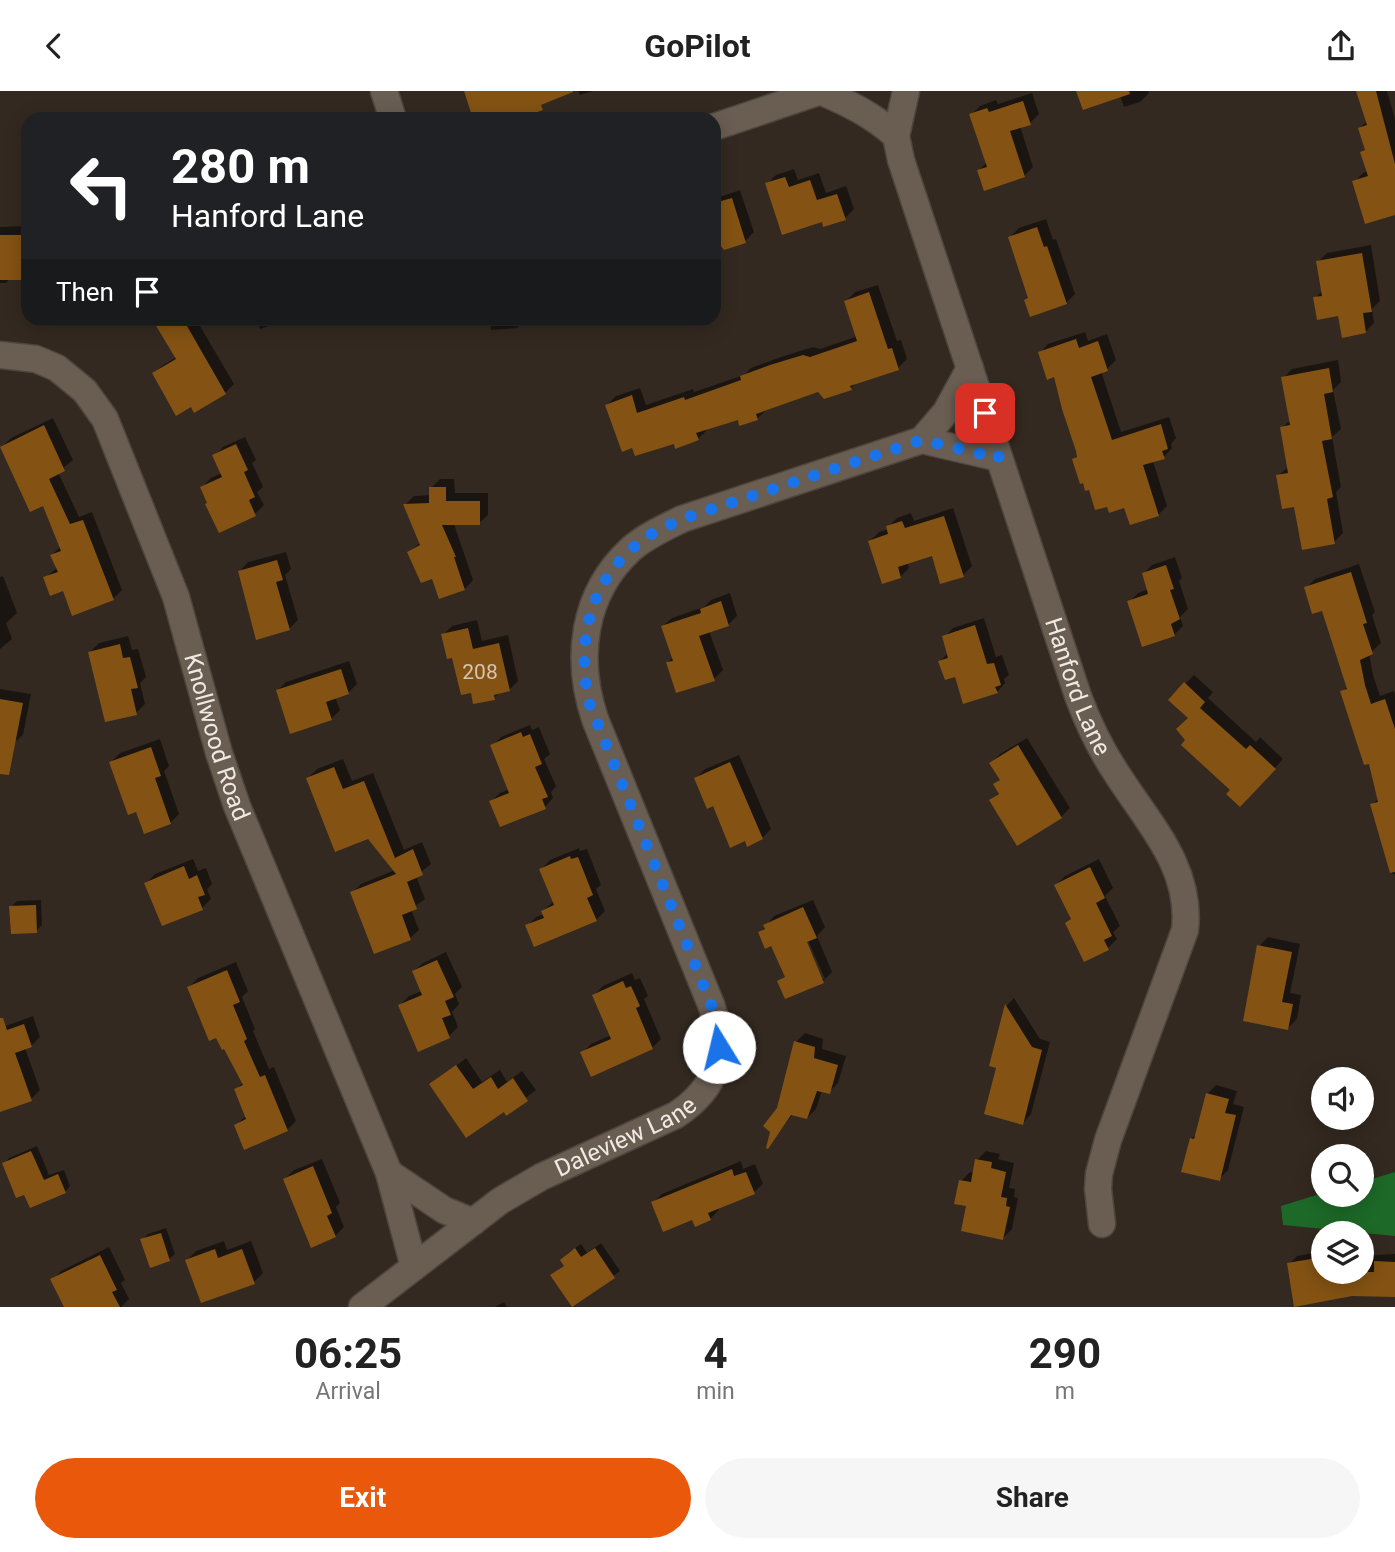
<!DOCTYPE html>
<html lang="en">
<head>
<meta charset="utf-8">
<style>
	:root { --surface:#fff; --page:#f6f6f6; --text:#222; --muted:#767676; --accent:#ea580c }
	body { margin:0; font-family:Roboto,sans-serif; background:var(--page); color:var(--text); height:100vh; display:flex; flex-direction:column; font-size:26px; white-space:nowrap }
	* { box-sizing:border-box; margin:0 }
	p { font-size:23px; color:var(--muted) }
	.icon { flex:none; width:38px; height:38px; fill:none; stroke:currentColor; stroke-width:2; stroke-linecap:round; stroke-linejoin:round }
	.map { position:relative; height:1216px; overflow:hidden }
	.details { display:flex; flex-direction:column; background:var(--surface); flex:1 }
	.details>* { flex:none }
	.top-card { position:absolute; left:21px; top:21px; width:700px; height:214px; border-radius:21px; box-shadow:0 4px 18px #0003; background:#202124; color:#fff; overflow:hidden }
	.buttons { position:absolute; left:1311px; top:976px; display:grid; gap:14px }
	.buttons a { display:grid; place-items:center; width:63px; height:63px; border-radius:50%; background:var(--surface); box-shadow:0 4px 18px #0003; font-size:35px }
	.pin { position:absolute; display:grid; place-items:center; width:60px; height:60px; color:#fff; margin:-30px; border-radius:14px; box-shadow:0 4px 10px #0006 }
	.me { position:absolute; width:77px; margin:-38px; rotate:351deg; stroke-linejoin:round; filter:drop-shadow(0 0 5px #0008) }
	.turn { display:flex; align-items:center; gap:24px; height:147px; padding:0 35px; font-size:32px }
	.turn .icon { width:91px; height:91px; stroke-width:2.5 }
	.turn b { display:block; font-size:49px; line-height:60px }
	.then { display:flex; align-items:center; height:66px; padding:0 35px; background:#0003; gap:14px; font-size:26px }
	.eta { display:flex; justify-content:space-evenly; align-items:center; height:119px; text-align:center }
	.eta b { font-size:42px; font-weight:700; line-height:49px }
	.primary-button { display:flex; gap:14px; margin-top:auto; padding:14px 35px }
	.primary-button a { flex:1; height:80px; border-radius:42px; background:var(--accent); color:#fff; font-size:28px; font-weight:700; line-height:80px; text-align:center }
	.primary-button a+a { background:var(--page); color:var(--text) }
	header { display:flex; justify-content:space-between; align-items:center; height:91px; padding:0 35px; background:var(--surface); font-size:32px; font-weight:700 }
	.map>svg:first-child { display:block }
</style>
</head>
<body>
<header><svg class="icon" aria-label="back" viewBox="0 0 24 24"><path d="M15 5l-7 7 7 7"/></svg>GoPilot<svg class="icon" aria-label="share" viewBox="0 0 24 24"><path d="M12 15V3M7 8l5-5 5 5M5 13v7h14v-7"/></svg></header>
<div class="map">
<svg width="1395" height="1216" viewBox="0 0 1395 1216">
	<rect width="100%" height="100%" fill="#332920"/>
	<path fill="#1d6a28" d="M1395 1081V1145L1283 1134 1281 1115 1323 1102V1104H1362V1091Z"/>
	<path fill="#0007" fill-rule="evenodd" d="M578 0H593L580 4Z
		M1078 0H1148L1149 2 1140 11 1124 16 1120 5Z
		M1357 0H1387L1395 28V122L1354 91 1363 82 1368 80 1362 61 1366 57 1360 37 1367 30Z
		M1032 2 1039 23 1030 32 1020 35 1033 76 1024 85 979 79 987 71 971 24 980 15 996 9 998 13Z
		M794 78 798 89 819 82 826 102 846 95 854 118 845 127 823 128 767 93 776 84Z
		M740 99 754 141 745 150 714 155V108Z
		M1046 128 1053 149 1056 148 1075 203 1066 212 1030 206 1010 146 1019 137Z
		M28 135V187H10L6 192H0V136Z
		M1371 154 1380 210 1372 218 1374 232 1365 241 1315 207 1322 200 1318 171 1327 162Z
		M878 194 897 250 901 249 907 268 898 277 857 291 851 297 818 299 766 319 757 328 739 327 706 337 707 339 698 348 675 351 607 314 616 305 640 297 646 314 693 298 694 301 744 284 751 277 781 266 813 256 820 258 858 245 846 210 855 201Z
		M178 228H196L234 293 225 302 191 314 154 282 163 274 177 266 171 232Z
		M256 228H290L260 238Z
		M490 228H526L517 237 491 239Z
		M1085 241 1088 250 1107 243 1116 269 1107 278 1101 280 1121 341 1169 326 1176 347 1171 353 1172 357 1164 366 1153 370 1167 415 1158 424 1125 415 1090 397 1074 368 1078 364 1055 284 1040 262 1048 253Z
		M1338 269 1341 291 1333 299 1341 338 1332 346 1341 396 1336 401 1343 442 1334 451 1295 414 1278 385 1289 375 1282 337 1291 328 1283 287 1292 278Z
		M53 327 73 369 58 381 79 426 92 421 122 499 113 508 64 498 45 487 58 476 52 464 61 455 44 412 2 356 11 347Z
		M245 346 256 369 252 372 263 396 257 401 264 414 255 423 209 412 202 396 211 387 222 382 214 365 223 356Z
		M440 388H454L455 402H488V424L479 432 454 433 473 489 465 498 440 506 433 486 409 461 421 451 405 414 414 405 431 404V397Z
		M953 417 972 475 963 484 933 463 907 471 909 477 900 486 870 450 879 441 889 438 888 436 897 427 911 422 914 430Z
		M286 461 291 478 285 484 298 529 289 538 240 480 248 471Z
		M1175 466 1182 487 1179 490 1188 518 1180 526 1183 535 1174 544 1129 511 1138 502 1149 498 1144 482 1152 474Z
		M1359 473 1375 521 1372 524 1381 552 1369 563 1373 584 1380 605 1394 600 1395 604V783H1392L1372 714 1379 707 1370 671 1342 601 1348 595 1323 517 1306 497 1315 488Z
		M3 485 17 522 6 532 12 548 0 558V486Z
		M730 502 737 525 728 534 709 540 723 579 714 588 668 571 673 566 663 535 672 527 704 516 711 509Z
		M984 527 996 566 1002 564 1009 584 1004 588 1005 592 997 601 956 584 940 570 948 562 944 546 953 537Z
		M477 529 482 550 508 544 518 590 509 599 500 601 494 607 472 600 443 544 452 535Z
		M128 545 132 559 138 558 146 586 140 592 145 613 136 622 90 561 99 552Z
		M349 570 357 593 348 602 335 606 340 619 331 628 278 599 286 591Z
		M1194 584 1213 601 1208 607 1256 651 1260 646 1283 668 1249 705 1232 698 1187 649 1190 627 1186 592Z
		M0 598 31 603 23 644 0 663Z
		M530 634 532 639 539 636 550 663 544 668 556 695 551 701 553 707 545 716 491 710 500 702 510 698 492 655 501 646Z
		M1027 647 1070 717 1061 726 991 709 1000 701 995 693 1001 688 991 672 1000 663Z
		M160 648 169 675 164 680 179 723 170 732 137 719 111 671 120 662Z
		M739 664 771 738 762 747 714 713 696 687 705 678Z
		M343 668 352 690 373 682 404 759 422 751 431 773 416 785 425 808 411 818 419 839 410 847 375 861 352 802 361 793 395 779 368 746 308 687 317 678Z
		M579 757 580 760 587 758 601 794 596 798 605 820 596 829 527 835 536 826 544 823 543 820 554 810 541 778 550 769Z
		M193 768 198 780 206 777 212 793 207 798 211 808 202 817 146 792 155 783Z
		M1099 768 1113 797 1105 805 1120 835 1113 841 1117 848 1108 857 1067 832 1072 826 1056 794 1065 785Z
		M41 809 42 834 36 840 11 816 17 810Z
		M813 809 825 836 817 845 832 881 823 890H780L786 884 772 853 760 842 774 825ZM805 843 825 888H821L802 844Z
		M1268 846 1300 853 1290 902 1301 904 1297 928 1288 937 1259 855Z
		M446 861 462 896 455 903 459 913 452 921 458 936 449 945 400 914 409 905 422 900 414 880 423 872Z
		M236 871 248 900 242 906 255 938 253 940 269 978 274 976 296 1030 287 1039 236 1034 246 1025 236 998 244 991 189 896 198 887Z
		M632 882 635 889 640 887 648 905 644 908 661 948 652 957 582 962 591 953 611 944 594 904 603 895Z
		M1014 907 1040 948 1050 951 1031 1023 1023 1032 998 976 991 974 1007 914Z
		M33 925 40 946 31 955 25 957 40 999 31 1008 0 1019V937Z
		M805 942 823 948 822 958 846 965 838 992 829 1001 822 999 816 1018 807 1027 793 1023 769 1054 796 951Z
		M466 967 482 991 500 979 507 991 522 980 536 999 507 1022 504 1019 432 994Z
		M1216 994 1237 1000 1233 1013 1244 1016 1228 1079 1219 1088 1191 1048 1197 1042 1207 1003Z
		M37 1055 49 1084 64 1079 70 1095 65 1101H25L4 1073 9 1067Z
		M986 1060 1000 1063 998 1068 1014 1072 1009 1097 1015 1098 1014 1106 1018 1107 1012 1138 1003 1147 968 1114 961 1090 970 1081 974 1082 977 1069Z
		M322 1068 340 1112 336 1116 344 1136 335 1145 285 1088 294 1079Z
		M741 1070 743 1078 755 1073 763 1093 754 1101 718 1116 719 1119 710 1128 693 1127 653 1112 662 1103Z
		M166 1137 175 1163 169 1168 142 1149 148 1143Z
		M224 1150 227 1159 251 1150 263 1182 254 1191 187 1169 196 1160Z
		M601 1152 620 1180 572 1214 558 1179 565 1174 567 1163 581 1153 587 1162Z
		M109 1156 125 1189 121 1192 129 1208 121 1216H74L53 1189 61 1180Z
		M1323 1160V1181H1362V1165L1395 1163V1205L1289 1173 1297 1165Z
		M504 1211 507 1216H495Z"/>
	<path fill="#845313" d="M464 0H573V1L541 14 543 19 521 27 519 22 500 28H473Z
		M1076 0H1129L1130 3 1083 19Z
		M1356 0H1376L1395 73V124L1365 133 1352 90 1368 85 1360 61 1365 59 1358 37 1367 34Z
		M1023 10 1031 34 1010 40 1025 86 984 100 977 79 987 76 969 23 987 17 989 21Z
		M785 86 789 96 810 89 817 109 837 103 846 129 823 136 822 131 782 144 765 92Z
		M732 107 746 152 724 159 714 147V112Z
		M1037 136 1044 156 1047 155 1067 213 1030 226 1024 209 1028 207 1008 146Z
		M0 144H28V189H0Z
		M1362 162 1372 221 1363 222 1366 242 1342 247 1338 225 1317 229 1313 206 1322 205 1316 170Z
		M869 201 888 258 892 257 899 279 850 295 852 299 824 308 818 301 756 323 758 329 739 335 738 329 696 342 699 349 675 358 674 353 635 365 632 357 622 361 605 314 632 304 637 322 684 306 685 309 741 289 740 285 770 274 803 264 810 266 857 250 844 210Z
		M152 228H183L226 303 194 322 191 316 176 325 152 282 176 268Z
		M1076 248 1079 257 1098 250 1108 280 1091 286 1112 349 1161 333 1168 358 1162 360 1165 368 1143 374 1159 425 1130 434 1124 417 1109 422 1107 416 1095 419 1089 399 1085 400 1083 392 1080 393 1072 368 1077 366 1076 360 1062 318 1054 286 1047 289 1038 261Z
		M1329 277 1333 301 1324 303 1332 348 1322 350 1333 406 1327 408 1335 453 1302 459 1294 416 1282 418 1276 384 1288 382 1280 336 1290 334 1281 286Z
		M44 334 65 380 49 388 70 433 83 429 114 509 72 525 63 500 50 505 43 486 58 481 50 464 61 460 43 415 30 421 0 356Z
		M236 353 248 379 244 381 255 406 249 409 256 425 219 442 205 413 207 412 200 396 222 386 212 364Z
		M429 396H446V410H480V434H442L456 466H454L465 499 439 508 432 488 421 492 407 461 420 454 403 413 429 412Z
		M944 425 964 486 940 493 932 465 898 476 901 487 882 493 868 450 888 443 886 435 902 430 905 437Z
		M277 469 283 489 276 491 290 539 256 549 238 480Z
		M1166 474 1174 498 1170 499 1180 528 1171 533 1175 545 1142 556 1127 510 1148 503 1142 482Z
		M1351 481 1367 532 1363 533 1373 563 1360 569 1365 594 1371 613 1385 608 1395 638V781L1390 782 1370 713 1378 711 1369 673 1364 674 1340 600 1347 598 1322 520 1312 523 1304 496Z
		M721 510 729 535 699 545 715 590 676 602 666 571 673 570 661 535 701 522 700 518Z
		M975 534 987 573 994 572 1001 594 995 596 998 602 963 613 955 586 945 589 938 570 948 567 942 545Z
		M468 537 473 558 499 552 510 600 494 604 495 609 473 613 471 602 461 604 452 567 447 568 441 543Z
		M120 553 123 567 130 566 138 597 131 598 137 624 105 631 88 561Z
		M341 578 349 603 326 611 332 629 290 643 276 599Z
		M1184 591 1205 611 1200 617 1246 658 1250 654 1276 678 1240 716 1226 703 1230 699 1181 654 1185 649 1176 638 1188 627 1168 609Z
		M0 608 23 612 9 684 0 683Z
		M521 641 523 646 530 643 542 673 535 676 548 706 542 708 546 718 500 736 489 710 509 702 490 654Z
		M1018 654 1062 727 1017 755 989 709 999 703 993 693 1000 689 989 672Z
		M151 656 161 685 155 687 171 733 144 743 136 721 128 724 109 671Z
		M730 671 763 748 747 756 745 750 730 757 713 715 707 718 694 687Z
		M334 676 343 698 364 690 395 767 413 758 423 784 407 791 417 818 402 824 411 849 374 863 350 801 396 783 368 748 335 761 306 687Z
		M570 765 571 768 578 766 593 804 587 807 597 830 534 856 525 834 544 827 541 820 554 814 539 778Z
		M184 775 189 788 197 784 205 804 198 806 203 819 162 835 144 792Z
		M1090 776 1105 807 1096 812 1112 845 1104 849 1109 859 1084 871 1065 832 1071 828 1054 794Z
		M36 814 37 842 11 843 9 815Z
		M803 816 817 847 807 851 824 892 785 908 777 890 785 886 771 855 765 858 758 841 765 838 763 834Z
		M1257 854 1292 861 1282 911 1293 913 1288 939 1243 930Z
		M437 869 454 906 445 910 451 924 442 927 450 947 418 961 398 914 422 904 412 880Z
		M227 879 240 911 233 914 247 948 244 950 260 986 265 984 288 1040 244 1059 234 1034 246 1028 234 998 243 994 224 958 222 959 216 947 209 950 187 896Z
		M623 890 626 897 631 895 640 915 636 917 653 958 591 986 580 961 611 948 592 904Z
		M1005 913 1032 956 1042 959 1023 1034 984 1023 996 977 989 975Z
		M0 927H3L7 939 24 933 32 956 15 962 32 1010 0 1021Z
		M794 950 815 956 814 967 838 974 830 1003 817 1000 807 1028 791 1024 768 1058 766 1057 770 1041 763 1035 777 1017Z
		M456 974 473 998 491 986 498 998 513 987 528 1010 506 1025 504 1021 466 1047 429 993Z
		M1206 1002 1229 1008 1225 1022 1236 1024 1220 1090 1181 1081 1190 1047 1194 1048Z
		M31 1060 44 1089 58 1083 66 1102 30 1117 24 1104 16 1107 2 1072Z
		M975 1068 992 1071 991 1077 1006 1081 1001 1106 1007 1107 1006 1115 1010 1116 1003 1149 961 1140 966 1115 954 1113 959 1089 971 1091Z
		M313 1075 332 1122 327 1125 336 1146 311 1157 283 1088Z
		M732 1078 734 1085 746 1081 755 1103 708 1122 711 1129 695 1136 692 1129 663 1141 651 1111Z
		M161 1142 170 1170 150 1177 140 1148Z
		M575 1157 581 1166 595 1157 615 1187 572 1216 550 1184 564 1175 560 1169Z
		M215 1158 218 1167 242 1158 255 1193 201 1212 185 1169Z
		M100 1164 117 1199 112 1201 120 1216H64L50 1188Z
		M1323 1166V1181H1374V1170L1395 1171V1206L1352 1205 1294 1216 1287 1172Z"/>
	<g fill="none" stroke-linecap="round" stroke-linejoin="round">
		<g stroke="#4e463d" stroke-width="29">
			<g id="minor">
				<path d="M384 0 393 28"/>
				<path d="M820 0C848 12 873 24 896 45"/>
				<path id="s1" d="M906 0 896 45 901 69 1078 605C1088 632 1101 659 1117 683 1148 732 1192 776 1185 839L1108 1049 1099 1083 1098 1098 1102 1133"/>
				<path d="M714 36 821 0"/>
				<path id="s2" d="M0 264 36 268 57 277 85 300 105 328 176 506 219 662 237 715 389 1082 414 1176"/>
				<path d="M922 349 946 321 970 277"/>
				<path d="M389 1082 444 1119 473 1131"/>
				<path id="s3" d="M362 1216 500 1110 541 1086 676 1024C718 996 726 965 712 916L595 628C575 568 582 503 631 458 646 445 664 437 682 428L922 349 999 367"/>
			</g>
		</g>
		<use href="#minor" stroke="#6a5e53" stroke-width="26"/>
	</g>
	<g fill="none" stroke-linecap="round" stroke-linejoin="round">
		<path stroke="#1a73e8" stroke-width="12" stroke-dasharray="0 21.6" d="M719 956V941L712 916 589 611C575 543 592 481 653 442 662 436 673 433 682 428L922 349 999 367 985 322"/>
	</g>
	<g text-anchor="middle" stroke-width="5" stroke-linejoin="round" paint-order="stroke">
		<g font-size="21" fill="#d5c4af">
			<text x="480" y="588">208</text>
		</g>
		<g font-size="24" fill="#f0eae3" stroke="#292016">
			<text dy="8" stroke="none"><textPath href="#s1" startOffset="626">Hanford Lane</textPath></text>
			<text dy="8" stroke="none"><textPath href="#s2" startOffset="467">Knollwood Road</textPath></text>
			<text dy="8" stroke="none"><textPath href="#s3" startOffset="315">Daleview Lane</textPath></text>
		</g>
	</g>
</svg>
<div class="buttons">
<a><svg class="icon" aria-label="sound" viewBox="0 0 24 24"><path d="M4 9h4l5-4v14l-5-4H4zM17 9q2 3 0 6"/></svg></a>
<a><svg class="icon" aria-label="search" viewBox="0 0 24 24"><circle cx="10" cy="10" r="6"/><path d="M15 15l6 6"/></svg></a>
<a><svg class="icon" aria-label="layers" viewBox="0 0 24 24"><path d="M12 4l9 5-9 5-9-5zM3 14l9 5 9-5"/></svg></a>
</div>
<div class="pin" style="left:985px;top:322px;background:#d93025"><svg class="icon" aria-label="arrive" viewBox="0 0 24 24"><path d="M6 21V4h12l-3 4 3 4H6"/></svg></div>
<svg class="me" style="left:719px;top:956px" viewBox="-20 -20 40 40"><circle r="19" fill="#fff"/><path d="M0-13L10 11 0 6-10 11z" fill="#1a73e8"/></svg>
<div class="top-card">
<div class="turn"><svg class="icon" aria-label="left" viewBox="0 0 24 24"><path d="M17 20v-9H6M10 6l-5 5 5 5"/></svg><div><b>280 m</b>Hanford Lane</div></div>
<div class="then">Then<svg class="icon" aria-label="arrive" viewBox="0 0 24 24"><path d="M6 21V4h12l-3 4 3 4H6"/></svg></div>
</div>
</div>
<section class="details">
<div class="eta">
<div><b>06:25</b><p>Arrival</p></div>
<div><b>4</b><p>min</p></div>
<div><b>290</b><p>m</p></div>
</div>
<div class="primary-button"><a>Exit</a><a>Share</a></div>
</section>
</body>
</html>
